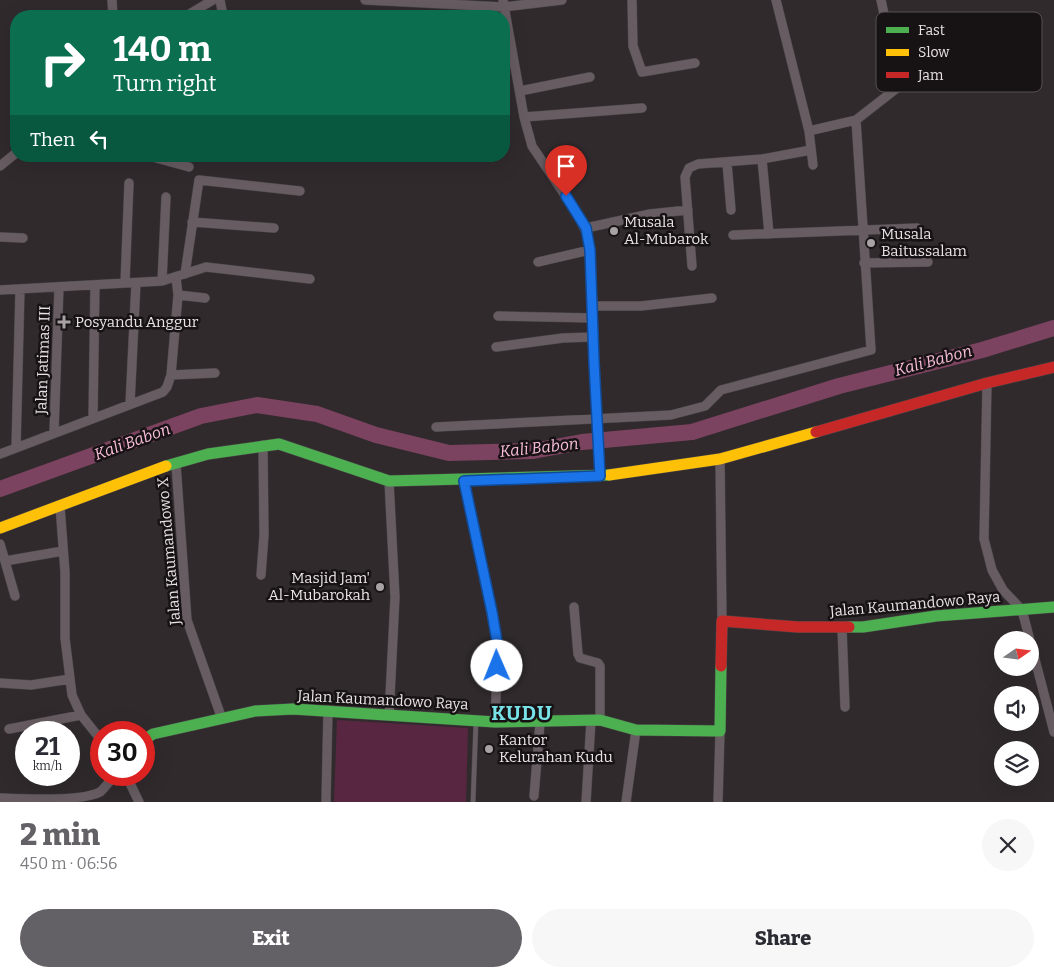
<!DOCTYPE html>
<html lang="en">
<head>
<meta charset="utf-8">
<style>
	:root { --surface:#fff; --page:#f7f7f7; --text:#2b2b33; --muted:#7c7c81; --accent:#646166 }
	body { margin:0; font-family:Bitter,serif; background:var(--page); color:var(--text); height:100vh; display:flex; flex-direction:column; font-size:19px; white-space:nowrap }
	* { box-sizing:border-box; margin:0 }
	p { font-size:16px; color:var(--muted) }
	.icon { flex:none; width:28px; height:28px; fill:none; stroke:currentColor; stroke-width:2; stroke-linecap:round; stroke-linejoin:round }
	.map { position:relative; height:802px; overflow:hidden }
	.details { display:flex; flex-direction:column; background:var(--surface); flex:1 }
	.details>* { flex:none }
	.hud { position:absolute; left:10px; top:10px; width:500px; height:152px; border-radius:20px; box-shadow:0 5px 20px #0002; background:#0b6e4f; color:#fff; overflow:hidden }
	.needle { width:32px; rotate:76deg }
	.fabs { position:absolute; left:994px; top:631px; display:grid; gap:10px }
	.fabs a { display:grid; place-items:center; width:45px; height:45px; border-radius:50%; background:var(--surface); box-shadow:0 5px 20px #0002; font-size:25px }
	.speed { position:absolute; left:15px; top:721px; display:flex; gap:10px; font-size:25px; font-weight:700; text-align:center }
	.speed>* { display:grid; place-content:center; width:65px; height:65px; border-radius:50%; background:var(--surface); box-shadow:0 5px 20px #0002; line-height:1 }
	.speed small { font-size:12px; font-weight:400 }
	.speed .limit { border:8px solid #d22; background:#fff; color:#111 }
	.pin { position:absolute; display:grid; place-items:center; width:42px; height:42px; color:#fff; margin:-51px -21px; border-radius:50% 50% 50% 0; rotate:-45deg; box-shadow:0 0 5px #0007 }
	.pin .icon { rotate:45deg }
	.me { position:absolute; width:55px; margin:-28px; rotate:359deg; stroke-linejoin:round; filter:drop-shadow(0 0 4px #0008) }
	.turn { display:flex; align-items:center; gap:18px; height:105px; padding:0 20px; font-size:22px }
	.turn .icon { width:65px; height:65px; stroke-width:2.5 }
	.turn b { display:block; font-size:35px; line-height:42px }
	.then { display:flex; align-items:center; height:48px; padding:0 20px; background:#0003; gap:10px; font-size:19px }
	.round { display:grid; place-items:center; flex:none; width:52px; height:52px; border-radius:26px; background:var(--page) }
	.headline { display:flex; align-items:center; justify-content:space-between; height:85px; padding:0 20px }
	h1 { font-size:30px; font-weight:800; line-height:38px; color:var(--accent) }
	.primary-button { display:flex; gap:10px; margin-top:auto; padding:10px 20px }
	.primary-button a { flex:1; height:58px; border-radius:30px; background:var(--accent); color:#fff; font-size:20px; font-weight:800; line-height:58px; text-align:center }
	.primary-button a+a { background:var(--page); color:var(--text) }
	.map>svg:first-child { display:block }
</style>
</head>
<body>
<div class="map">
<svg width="1054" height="802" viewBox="0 0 1054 802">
	<rect width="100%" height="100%" fill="#302a2d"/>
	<path fill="#582640" d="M337 720 468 728 466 802H334Z"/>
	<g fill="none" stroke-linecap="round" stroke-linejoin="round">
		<path stroke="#7c4360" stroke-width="16" d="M0 489 201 416 257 405 317 414 376 435 449 453 533 451 582 442 692 432 839 386 982 350 1054 328"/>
		<g stroke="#494547" stroke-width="5.5">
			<path id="lane" d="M473 802 476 721"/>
		</g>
		<g stroke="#494547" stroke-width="10">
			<path id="street" d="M112 0 113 16
				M220 0 223 16
				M365 0 504 7 562 0
				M503 0 524 117 532 146 577 213 588 236 591 255 594 362 600 474
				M632 0 633 46 642 72 695 63
				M186 16 213 0
				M520 91 590 77
				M524 117 642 108
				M856 120 897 88 899 84 881 0
				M809 131 813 165
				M149 156 189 167
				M762 159 769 234
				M727 163 731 210
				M0 166 16 153
				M192 222 274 228
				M586 228 650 214 688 210
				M733 235 917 228
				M0 237 23 238
				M538 262 590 250
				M864 263 928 262
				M692 266 685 177 689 168 698 164 762 159 811 150
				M185 274 199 180 300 191
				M162 281 166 197
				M125 283 129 183
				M0 290 162 281 206 267 310 279
				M178 295 205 298
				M592 306H641L712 298
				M498 316 593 318
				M496 347 563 338 593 337
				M171 375 215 373
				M987 383 984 539 992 570 1003 590 1022 610 1054 732
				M130 404 136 283
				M93 418 95 285
				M436 427 671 415 705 406 721 390 871 350 856 120 809 131 776 0
				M54 433 59 287
				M16 448 20 289
				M0 454 163 392 167 387 171 375 178 295 176 277
				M720 459 722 621
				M176 464 187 620 222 719
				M465 481 498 647 495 722
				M60 506 65 572V638L72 695 81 715 101 740
				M0 544 15 596
				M5 561 63 551
				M261 575 264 535 263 445
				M574 607 578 654 580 658 598 663 600 666V720
				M842 628 845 707
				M0 683 31 685 70 679
				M389 716 395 597 389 481
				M9 729 81 715
				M126 775 139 802
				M534 796 540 723
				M0 798C22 799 82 802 100 792 105 788 110 780 115 775
				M326 802 328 710
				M586 802 591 721
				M626 802 636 730
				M718 802 720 731"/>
		</g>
		<g stroke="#494547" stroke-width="12">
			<path id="fast" d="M166 466 208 454 279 444 389 481 609 475
				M849 627H863L936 616 1054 607
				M144 740 153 734 255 711 293 709 495 722 600 720 636 730 720 731 721 666"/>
		</g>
		<g stroke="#494547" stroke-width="12">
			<path id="slow" d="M609 475 720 459 816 432
				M0 528 166 466"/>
		</g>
		<g stroke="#494547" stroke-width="12">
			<path id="jam" d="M816 432 987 383 1054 367
				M721 666 722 621 798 627H849"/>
		</g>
		<use href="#lane" stroke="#665c61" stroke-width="4.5"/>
		<use href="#street" stroke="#665c61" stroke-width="9"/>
		<use href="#fast" stroke="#4caf50" stroke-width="11"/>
		<use href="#slow" stroke="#ffc107" stroke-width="11"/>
		<use href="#jam" stroke="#c62828" stroke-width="11"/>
	</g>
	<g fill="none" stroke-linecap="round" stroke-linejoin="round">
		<g stroke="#114b97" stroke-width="12">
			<path id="route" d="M497 666 498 647 492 612 464 481 600 476 594 362 590 250 586 228 566 196"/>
		</g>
		<use href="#route" stroke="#1a73e8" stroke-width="9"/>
	</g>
	<g fill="#a9a2a5" stroke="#171214" stroke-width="2">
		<circle cx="614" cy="231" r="5"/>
		<circle cx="871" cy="243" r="5"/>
		<path d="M61.5 314.5h5v5h5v5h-5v5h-5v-5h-5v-5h5z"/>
		<circle cx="380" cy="587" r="5"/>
		<circle cx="489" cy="749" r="5"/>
	</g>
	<g text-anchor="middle" stroke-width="5" stroke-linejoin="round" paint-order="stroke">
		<g font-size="15" fill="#eae2e6" stroke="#171214" text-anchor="start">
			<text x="624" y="227">Musala<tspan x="624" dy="17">Al-Mubarok</tspan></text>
			<text x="881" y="239">Musala<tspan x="881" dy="17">Baitussalam</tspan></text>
			<text x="75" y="327">Posyandu Anggur</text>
			<text x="370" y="583" text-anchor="end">Masjid Jam'<tspan x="370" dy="17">Al-Mubarokah</tspan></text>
			<text x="499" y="745">Kantor<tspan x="499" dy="17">Kelurahan Kudu</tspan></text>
		</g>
		<g font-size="15" fill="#eae2e6" stroke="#171214">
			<text transform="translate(43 360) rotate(-88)" y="5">Jalan Jatimas III</text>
			<text transform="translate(169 551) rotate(-95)" y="5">Jalan Kaumandowo X</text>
			<text transform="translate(915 604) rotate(-5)" y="5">Jalan Kaumandowo Raya</text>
			<text transform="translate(383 700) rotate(3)" y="5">Jalan Kaumandowo Raya</text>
		</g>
		<g font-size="16" font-style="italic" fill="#f9bed9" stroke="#171214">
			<text transform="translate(933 360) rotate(-15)" y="6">Kali Babon</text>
			<text transform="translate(132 441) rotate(-20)" y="6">Kali Babon</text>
			<text transform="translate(539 447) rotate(-6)" y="6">Kali Babon</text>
		</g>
		<g font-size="20" font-weight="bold" letter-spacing="1" fill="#77e3e8" stroke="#171214">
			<text x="522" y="720">KUDU</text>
		</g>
	</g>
	<rect x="876" y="12" width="166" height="80" rx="8" fill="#171214" stroke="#565053" stroke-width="1"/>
	<rect x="886" y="27" width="23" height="6" fill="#4caf50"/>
	<rect x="886" y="49" width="23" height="7" fill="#ffc107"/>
	<rect x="886" y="72" width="23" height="6" fill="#c62828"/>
	<g font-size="14" fill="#eae2e6">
		<text x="918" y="35">Fast</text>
		<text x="918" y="57">Slow</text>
		<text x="918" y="80">Jam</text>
	</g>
</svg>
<div class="fabs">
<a><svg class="needle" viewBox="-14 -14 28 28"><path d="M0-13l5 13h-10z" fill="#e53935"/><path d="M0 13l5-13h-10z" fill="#7c7c81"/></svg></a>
<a><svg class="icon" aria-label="sound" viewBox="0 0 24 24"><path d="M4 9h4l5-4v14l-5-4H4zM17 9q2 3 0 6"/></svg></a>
<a><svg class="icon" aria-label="layers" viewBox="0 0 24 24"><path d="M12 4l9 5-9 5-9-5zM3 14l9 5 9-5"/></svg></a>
</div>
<div class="speed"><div>21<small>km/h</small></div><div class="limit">30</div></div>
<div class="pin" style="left:566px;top:196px;background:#d93025"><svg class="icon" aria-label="arrive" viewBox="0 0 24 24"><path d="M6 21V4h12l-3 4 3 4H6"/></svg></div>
<svg class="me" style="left:497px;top:666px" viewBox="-20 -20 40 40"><circle r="19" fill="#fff"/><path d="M0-13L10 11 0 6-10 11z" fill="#1a73e8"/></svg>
<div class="hud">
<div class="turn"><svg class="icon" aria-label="right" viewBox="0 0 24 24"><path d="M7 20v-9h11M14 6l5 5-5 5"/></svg><div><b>140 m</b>Turn right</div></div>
<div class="then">Then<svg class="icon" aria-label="left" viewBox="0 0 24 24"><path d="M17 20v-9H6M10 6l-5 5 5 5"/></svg></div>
</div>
</div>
<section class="details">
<div class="headline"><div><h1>2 min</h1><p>450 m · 06:56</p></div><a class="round"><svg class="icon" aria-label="close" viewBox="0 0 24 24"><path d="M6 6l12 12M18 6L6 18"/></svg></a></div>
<div class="primary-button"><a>Exit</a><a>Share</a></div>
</section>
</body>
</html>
